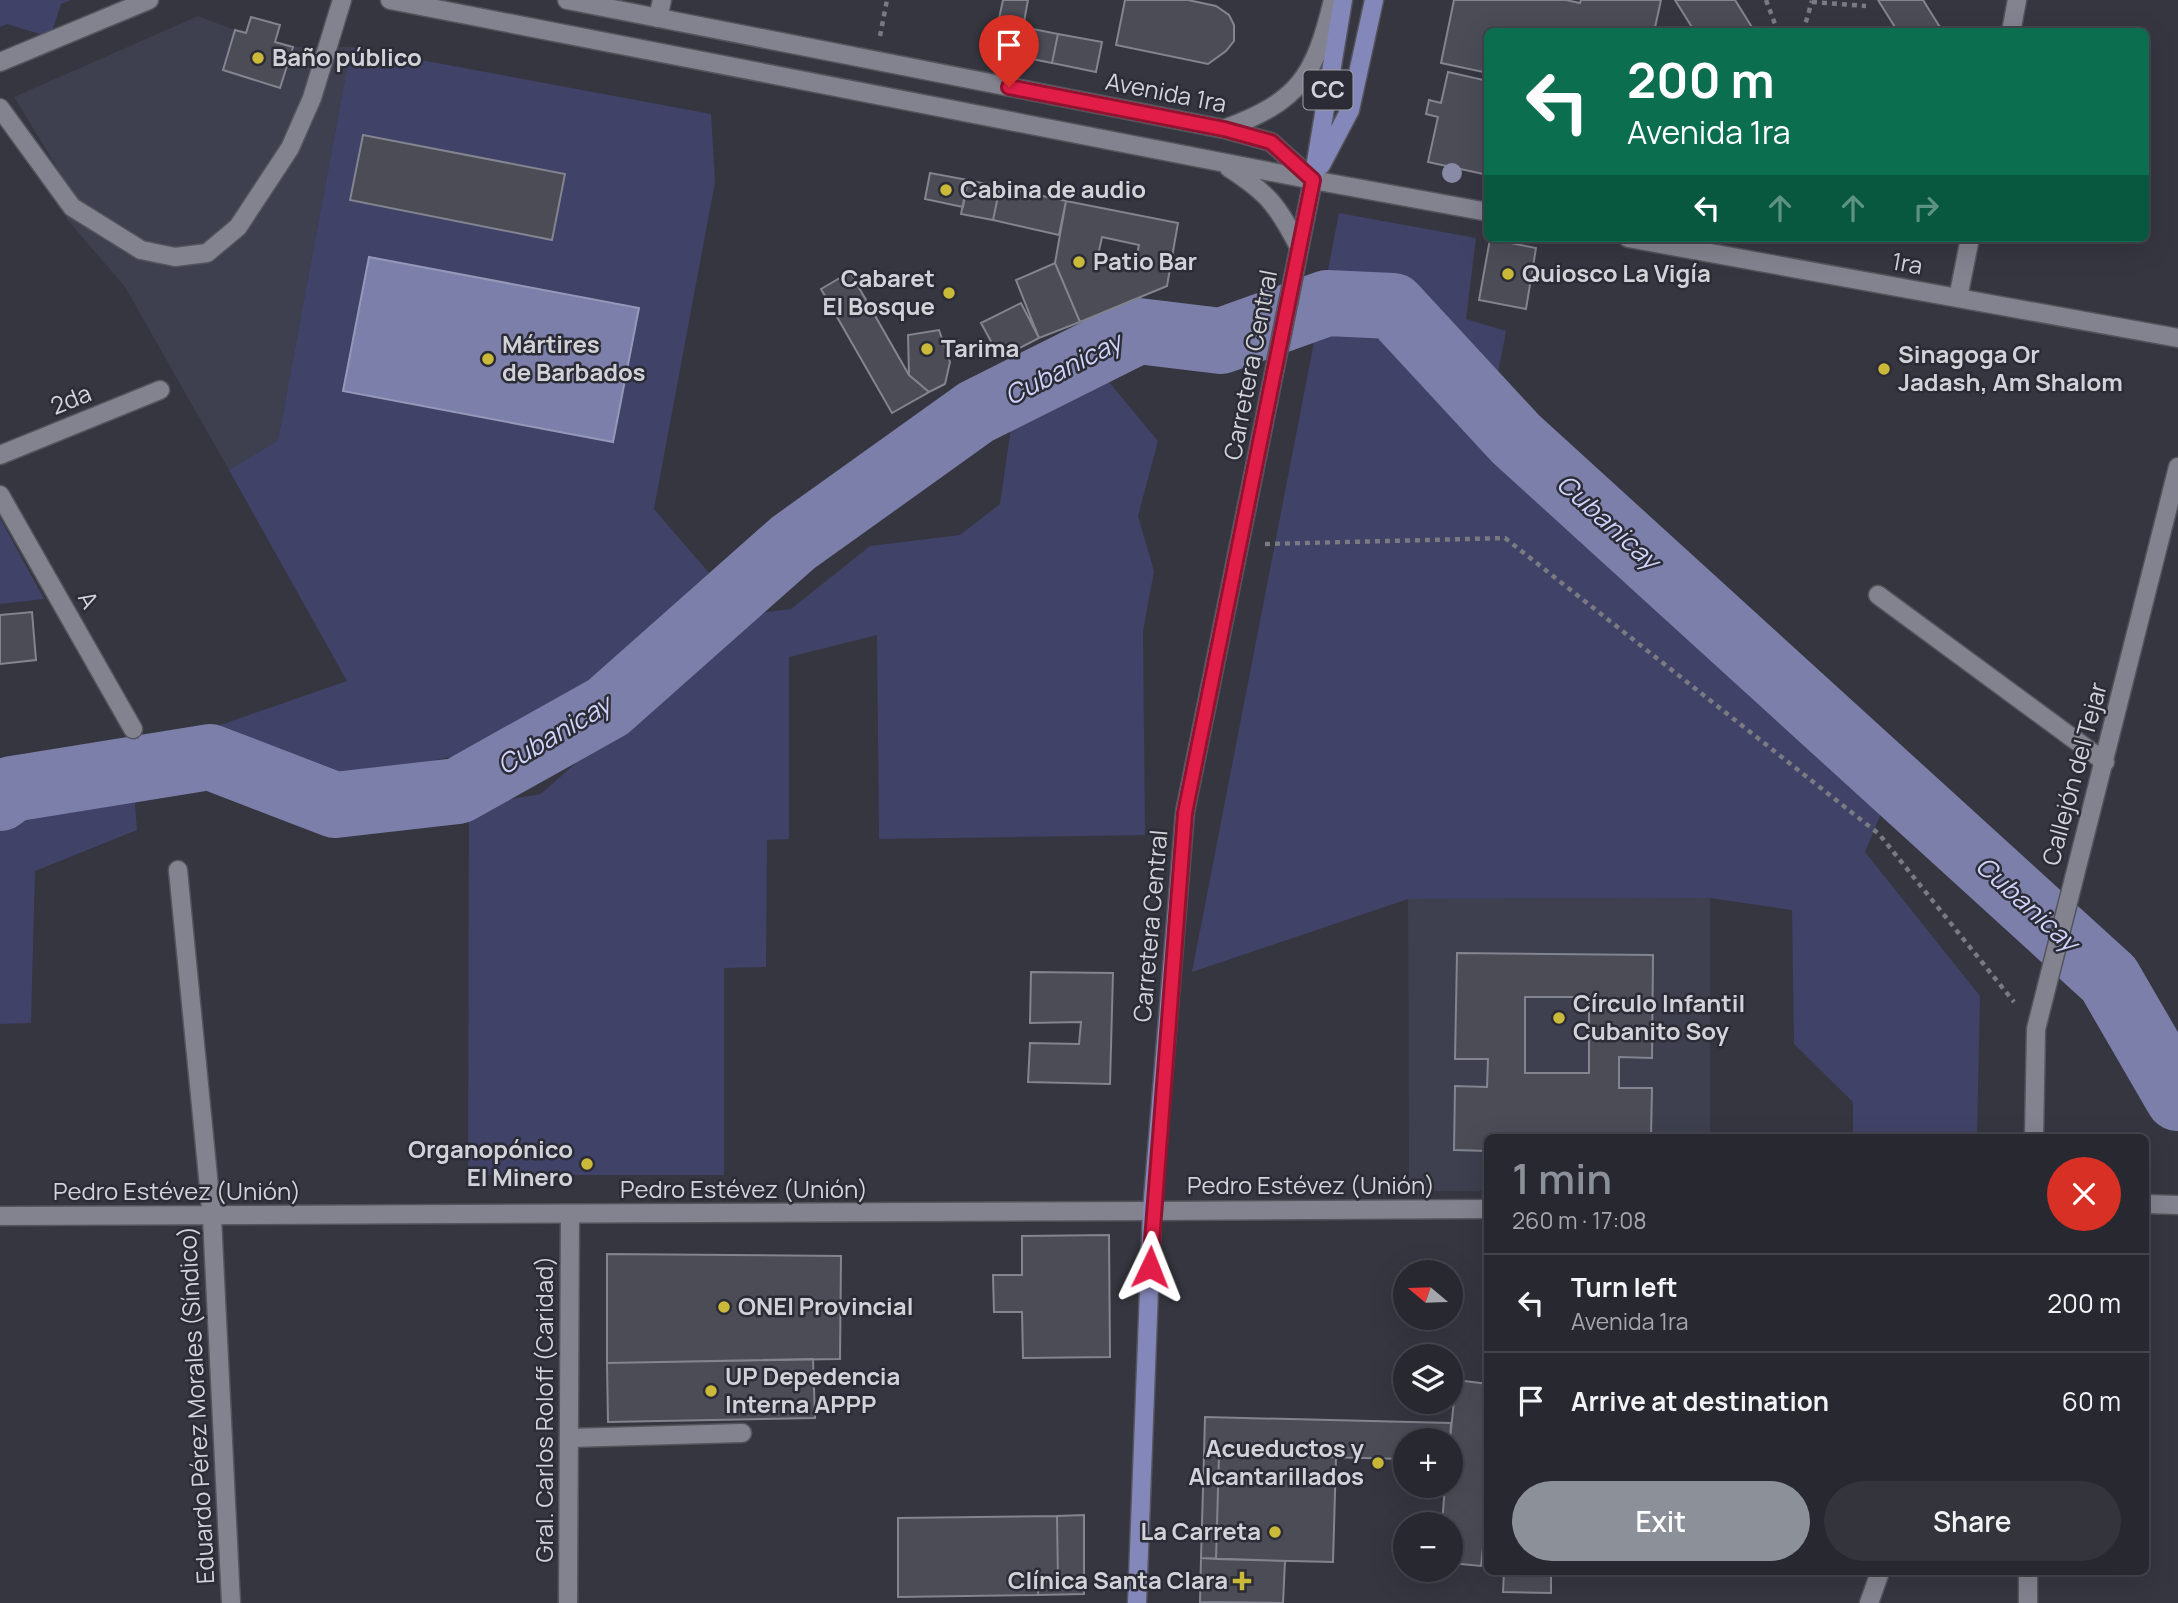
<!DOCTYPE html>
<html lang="en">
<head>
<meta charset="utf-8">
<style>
	:root { --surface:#282830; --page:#34343c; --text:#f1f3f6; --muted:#a5a6ab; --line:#44444c; --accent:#8c9099 }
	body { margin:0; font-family:Manrope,sans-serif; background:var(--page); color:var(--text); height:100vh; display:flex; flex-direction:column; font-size:26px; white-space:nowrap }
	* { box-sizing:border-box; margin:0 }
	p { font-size:23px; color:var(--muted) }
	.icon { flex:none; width:38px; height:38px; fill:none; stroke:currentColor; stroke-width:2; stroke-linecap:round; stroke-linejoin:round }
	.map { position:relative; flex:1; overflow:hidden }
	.details { position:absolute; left:1484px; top:1134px; width:665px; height:441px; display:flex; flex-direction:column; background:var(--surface); border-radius:10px; box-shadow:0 7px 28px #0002,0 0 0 2px var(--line) }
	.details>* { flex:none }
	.guide { position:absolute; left:1484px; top:28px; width:665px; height:214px; border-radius:10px; box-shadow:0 7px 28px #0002,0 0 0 2px var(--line); background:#0b6e4f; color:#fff; overflow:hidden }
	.needle { width:46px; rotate:289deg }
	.fabs { position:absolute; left:1393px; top:1260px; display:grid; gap:14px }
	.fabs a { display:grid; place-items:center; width:70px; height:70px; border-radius:50%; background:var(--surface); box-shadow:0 7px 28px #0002,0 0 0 2px var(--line); font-size:35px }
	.pin { position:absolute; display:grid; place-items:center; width:60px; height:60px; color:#fff; margin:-72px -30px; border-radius:50% 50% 50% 0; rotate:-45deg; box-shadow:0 0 7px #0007 }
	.pin .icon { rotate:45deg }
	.me { position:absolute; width:77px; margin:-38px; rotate:2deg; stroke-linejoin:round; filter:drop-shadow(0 0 5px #0008) }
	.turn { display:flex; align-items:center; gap:24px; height:147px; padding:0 28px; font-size:32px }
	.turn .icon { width:91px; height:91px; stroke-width:2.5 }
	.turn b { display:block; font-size:49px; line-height:60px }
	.lanes { display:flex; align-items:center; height:66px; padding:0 28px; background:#0003; justify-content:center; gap:35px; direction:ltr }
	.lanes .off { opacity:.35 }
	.round { display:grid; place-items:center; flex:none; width:74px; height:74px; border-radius:37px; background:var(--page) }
	.summary { display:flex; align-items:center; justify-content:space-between; height:119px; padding:0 28px }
	h1 { font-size:42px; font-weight:600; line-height:52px; color:var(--accent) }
	.button { display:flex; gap:14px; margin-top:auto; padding:14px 28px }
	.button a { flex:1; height:80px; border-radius:42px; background:var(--accent); color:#fff; font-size:28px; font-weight:600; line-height:80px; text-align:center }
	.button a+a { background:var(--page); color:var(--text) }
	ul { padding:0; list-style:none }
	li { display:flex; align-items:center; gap:21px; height:98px; padding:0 28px; border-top:2px solid var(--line) }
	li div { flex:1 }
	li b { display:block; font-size:26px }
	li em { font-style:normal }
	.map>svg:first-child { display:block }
</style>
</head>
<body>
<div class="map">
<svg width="2178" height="1603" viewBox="0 0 2178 1603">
	<rect width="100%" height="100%" fill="#363640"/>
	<path fill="#3e3f4f" d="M198 16 235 30 223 70 279 88 293 47H351L278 440 229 470 125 287 66 218 75 197 14 97Z
		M1710 898V1137L1488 1138 1487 1191H1409L1408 899Z"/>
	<path fill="#404267" d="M0 0H71L61 4 50 37 7 24 0 27Z
		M351 47 711 114 715 182 654 509 709 573 582 688 481 750 330 784 197 733 347 681 229 470 278 440Z
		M1339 213 1476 238 1466 319 1506 331 1487 431 1887 799 1865 852 1980 996 1977 1137H1853V1102L1794 1044 1792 910 1710 898 1408 899 1192 972Z
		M1104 376 1158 441 1138 516 1154 571 1143 631 1145 835 879 839 877 635 789 657V839L767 840 766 967 724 968V1175H468L469 806 541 794 605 737 704 665 753 614 791 609 870 546 960 535 1000 504 1011 428 1059 388Z
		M0 518 44 599 0 604Z
		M131 755 137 830 35 871 31 1023 0 1024V772Z"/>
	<path fill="#7c7faa" stroke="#9698b8" stroke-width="2" d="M369 257 639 308 613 442 343 391Z"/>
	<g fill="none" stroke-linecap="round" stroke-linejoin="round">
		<path stroke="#7c7faa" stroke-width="66" d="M0 798 12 789 210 757 335 805 458 791 608 707 793 543 976 412 1138 331 1221 341 1327 303 1393 306 1516 439 2109 979 2178 1098"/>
	</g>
	<path fill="#4b4c56" stroke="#82848f" stroke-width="2" fill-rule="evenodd" d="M1003 0H1028L1023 27 1058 34 1052 63 992 51Z
		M1125 0H1188L1216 6 1229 15 1234 25V41L1226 51 1208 64 1116 45Z
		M1454 0H1566L1580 3 1581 0H1661L1654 32H1488V73L1441 63Z
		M1675 0H1735L1755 32H1695Z
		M1878 0H1923L1943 32H1898Z
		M251 17 280 25 275 42 293 47 280 88 223 70 235 30 246 33Z
		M1058 34 1102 42 1096 72 1052 63Z
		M1448 72 1488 81V175L1428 162 1438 117 1426 114 1429 100 1441 103Z
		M363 135 565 174 552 240 350 200Z
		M930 173 968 180 963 207 925 199Z
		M968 180 1000 187 993 220 961 214Z
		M1000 187 1066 201 1059 235 993 220Z
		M1066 201 1178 223 1167 286 1080 322 1055 263ZM1102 237 1139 245 1134 268 1097 260Z
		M1490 239 1536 248 1526 309 1479 300Z
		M1055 263 1080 322 1039 338 1016 280Z
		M850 272 909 375 929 392 892 413 821 289Z
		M1021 303 1039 338 1000 358 981 323Z
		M939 330 950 362 945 384 929 392 909 375 908 335Z
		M32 612 36 660 0 664V615Z
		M1457 953 1653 955 1652 1058 1619 1057V1088H1652L1651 1138H1488V1151L1454 1150 1455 1086 1487 1087 1488 1059H1455ZM1525 997H1589V1073H1525Z
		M1031 972 1113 973 1110 1084 1028 1082 1030 1043 1079 1044 1081 1022 1030 1023Z
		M1109 1235 1110 1357 1023 1358 1022 1312H994L993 1275H1022V1236Z
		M607 1254 841 1256 840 1359 607 1363Z
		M813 1359 815 1418 608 1422 607 1363Z
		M1456 1380 1488 1384V1501L1481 1566 1451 1563V1524H1442L1445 1486H1451L1450 1440Z
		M1205 1417 1451 1423 1450 1440H1405V1459L1204 1454Z
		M1204 1454 1219 1455 1216 1559 1201 1558Z
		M1219 1455 1336 1457 1333 1562 1216 1559Z
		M1084 1515V1594L1038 1595V1582L1058 1581 1057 1516Z
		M1057 1516 1058 1581 1038 1582V1595L898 1597V1518Z
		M1201 1558 1285 1561 1283 1603 1200 1602Z
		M1504 1572H1551V1593L1503 1592Z"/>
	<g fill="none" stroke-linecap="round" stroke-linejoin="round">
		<g stroke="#53545c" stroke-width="21">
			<path id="lane" d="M658 18 662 0
				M0 108 72 207 141 250 175 257 207 253 238 227 290 148 312 98 342 0
				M1878 595 2105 762
				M569 1438 742 1433
				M1869 1603 1880 1572"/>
		</g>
		<g stroke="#53545c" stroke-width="21">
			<path id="street" d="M2011 32 2017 0
				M0 62 149 0
				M1313 180 1488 212
				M1628 238 2178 338
				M1958 298 1970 238
				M0 455 160 390
				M0 495 133 729
				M178 870 212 1218 231 1603
				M2034 1138 2036 1029 2178 467
				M2146 1204 2178 1205
				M1152 1211 1488 1209
				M568 1603 570 1215
				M2028 1603V1572"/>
		</g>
		<g stroke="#53545c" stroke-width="21">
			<path id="secondary" d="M390 0 1313 180
				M567 0 1224 129 1271 142 1313 180
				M1224 129C1299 101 1314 78 1333 0
				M1229 168C1268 193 1278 206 1299 247
				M0 1216 1152 1211"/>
		</g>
		<g stroke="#53545c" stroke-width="21">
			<path id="primary" d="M1321 165 1350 110 1374 0
				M1137 1603 1152 1211 1185 812 1313 180 1343 0"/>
		</g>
		<path stroke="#7a7a83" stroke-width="4.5" stroke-dasharray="5 5" stroke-linecap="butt" d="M1766 0 1778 32
			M1812 2 1866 6
			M1803 32 1812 1
			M880 36 887 0
			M1265 544 1505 538 1879 834 2014 1002"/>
		<use href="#lane" stroke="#82838e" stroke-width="18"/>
		<use href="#street" stroke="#82838e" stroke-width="18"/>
		<use href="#secondary" stroke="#82838e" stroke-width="18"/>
		<use href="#primary" stroke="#8487b9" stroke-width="18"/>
	</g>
	<circle fill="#888aa6" cx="1452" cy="173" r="10"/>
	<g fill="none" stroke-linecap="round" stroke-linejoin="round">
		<g stroke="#92132f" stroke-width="18">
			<path id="route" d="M1009 87 1224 129 1271 142 1313 180 1185 813 1150 1267"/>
		</g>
		<use href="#route" stroke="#e11d48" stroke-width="12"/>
	</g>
	<g fill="#cbb939" stroke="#2c2c36" stroke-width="2.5">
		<circle cx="258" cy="58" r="7"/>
		<circle cx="946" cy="190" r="7"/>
		<circle cx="1079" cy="262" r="7"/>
		<circle cx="1508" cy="274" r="7"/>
		<circle cx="949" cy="293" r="7"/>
		<circle cx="927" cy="349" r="7"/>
		<circle cx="488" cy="359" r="7"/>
		<circle cx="1884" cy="369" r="7"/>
		<circle cx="1559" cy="1018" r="7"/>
		<circle cx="587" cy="1164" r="7"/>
		<circle cx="724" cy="1307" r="7"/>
		<circle cx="711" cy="1391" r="7"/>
		<circle cx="1378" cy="1463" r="7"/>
		<circle cx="1275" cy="1532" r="7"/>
		<path d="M1238.5 1570.5h7v7h7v7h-7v7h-7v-7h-7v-7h7z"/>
	</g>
	<g text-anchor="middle" stroke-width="5" stroke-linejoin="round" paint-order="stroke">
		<rect fill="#2c2c36" stroke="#a0a1a8" stroke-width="2" x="1303.5" y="70.5" width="49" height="39" rx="5"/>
		<g font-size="23" font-weight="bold" fill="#d2d3d9">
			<text x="1328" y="98">CC</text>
		</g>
		<g font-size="24" font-weight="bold" fill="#d2d3d9" stroke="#2c2c36" text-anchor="start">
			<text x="272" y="66">Baño público</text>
			<text x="960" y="198">Cabina de audio</text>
			<text x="1093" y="270">Patio Bar</text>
			<text x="1522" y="282">Quiosco La Vigía</text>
			<text x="935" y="287" text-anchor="end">Cabaret<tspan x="935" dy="28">El Bosque</tspan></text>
			<text x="502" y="353">Mártires<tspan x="502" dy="28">de Barbados</tspan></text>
			<text x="941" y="357">Tarima</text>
			<text x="1898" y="363">Sinagoga Or<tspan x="1898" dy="28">Jadash, Am Shalom</tspan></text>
			<text x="1573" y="1012">Círculo Infantil<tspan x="1573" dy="28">Cubanito Soy</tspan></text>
			<text x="573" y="1158" text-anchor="end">Organopónico<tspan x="573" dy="28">El Minero</tspan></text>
			<text x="738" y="1315">ONEI Provincial</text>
			<text x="725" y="1385">UP Depedencia<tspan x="725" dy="28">Interna APPP</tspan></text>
			<text x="1364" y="1457" text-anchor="end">Acueductos y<tspan x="1364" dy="28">Alcantarillados</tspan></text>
			<text x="1261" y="1540" text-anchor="end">La Carreta</text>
			<text x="1228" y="1589" text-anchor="end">Clínica Santa Clara</text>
		</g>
		<g font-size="24" fill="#d2d3d9" stroke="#2c2c36">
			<text transform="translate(1166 93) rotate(11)" y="8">Avenida 1ra</text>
			<text transform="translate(1907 264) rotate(10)" y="8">1ra</text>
			<text transform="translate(1251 365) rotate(-79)" y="8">Carretera Central</text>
			<text transform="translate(71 400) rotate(-22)" y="8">2da</text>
			<text transform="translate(88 600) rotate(61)" y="8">A</text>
			<text transform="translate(2075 774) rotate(-75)" y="8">Callejón del Tejar</text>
			<text transform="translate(1151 926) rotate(-85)" y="8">Carretera Central</text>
			<text x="1311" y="1194">Pedro Estévez (Unión)</text>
			<text x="744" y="1198">Pedro Estévez (Unión)</text>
			<text x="177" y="1200">Pedro Estévez (Unión)</text>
			<text transform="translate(197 1405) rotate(-93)" y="8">Eduardo Pérez Morales (Síndico)</text>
			<text transform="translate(545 1409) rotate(-90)" y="8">Gral. Carlos Roloff (Caridad)</text>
		</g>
		<g font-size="26" font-style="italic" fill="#d0d4fd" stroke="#2c2c36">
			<text transform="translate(1063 369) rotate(-27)" y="9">Cubanicay</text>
			<text transform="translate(1608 522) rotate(42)" y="9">Cubanicay</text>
			<text transform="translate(554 735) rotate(-31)" y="9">Cubanicay</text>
			<text transform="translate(2027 904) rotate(42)" y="9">Cubanicay</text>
		</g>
	</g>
</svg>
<div class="fabs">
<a><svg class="needle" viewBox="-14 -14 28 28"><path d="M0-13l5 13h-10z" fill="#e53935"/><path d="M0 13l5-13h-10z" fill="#a5a6ab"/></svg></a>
<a><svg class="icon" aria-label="layers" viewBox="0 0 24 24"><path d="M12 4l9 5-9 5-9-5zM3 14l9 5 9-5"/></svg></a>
<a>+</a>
<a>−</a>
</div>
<div class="pin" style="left:1009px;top:87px;background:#d93025"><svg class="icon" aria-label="arrive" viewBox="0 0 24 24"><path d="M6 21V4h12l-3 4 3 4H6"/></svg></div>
<svg class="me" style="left:1150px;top:1267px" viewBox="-20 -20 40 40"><path d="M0-17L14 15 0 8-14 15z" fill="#e11d48" stroke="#fff" stroke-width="4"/></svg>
<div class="guide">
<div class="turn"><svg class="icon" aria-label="left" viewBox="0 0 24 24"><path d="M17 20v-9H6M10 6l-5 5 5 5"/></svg><div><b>200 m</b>Avenida 1ra</div></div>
<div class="lanes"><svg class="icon" aria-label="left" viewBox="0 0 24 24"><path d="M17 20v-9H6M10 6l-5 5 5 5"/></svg><svg class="icon off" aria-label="ahead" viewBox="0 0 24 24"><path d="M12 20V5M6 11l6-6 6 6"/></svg><svg class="icon off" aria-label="ahead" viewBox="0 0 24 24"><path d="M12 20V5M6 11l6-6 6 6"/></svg><svg class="icon off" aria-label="right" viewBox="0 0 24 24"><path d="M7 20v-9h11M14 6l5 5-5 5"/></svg></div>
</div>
<section class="details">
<div class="summary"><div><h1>1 min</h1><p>260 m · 17:08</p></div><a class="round" style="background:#d93025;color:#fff"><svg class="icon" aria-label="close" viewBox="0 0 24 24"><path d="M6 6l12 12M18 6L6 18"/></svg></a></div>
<ul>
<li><svg class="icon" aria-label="left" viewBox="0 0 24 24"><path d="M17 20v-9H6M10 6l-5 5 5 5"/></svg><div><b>Turn left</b><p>Avenida 1ra</p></div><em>200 m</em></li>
<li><svg class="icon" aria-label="arrive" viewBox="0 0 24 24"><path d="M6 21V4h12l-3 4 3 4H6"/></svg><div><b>Arrive at destination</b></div><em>60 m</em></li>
</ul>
<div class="button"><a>Exit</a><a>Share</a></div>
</section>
</div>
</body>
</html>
